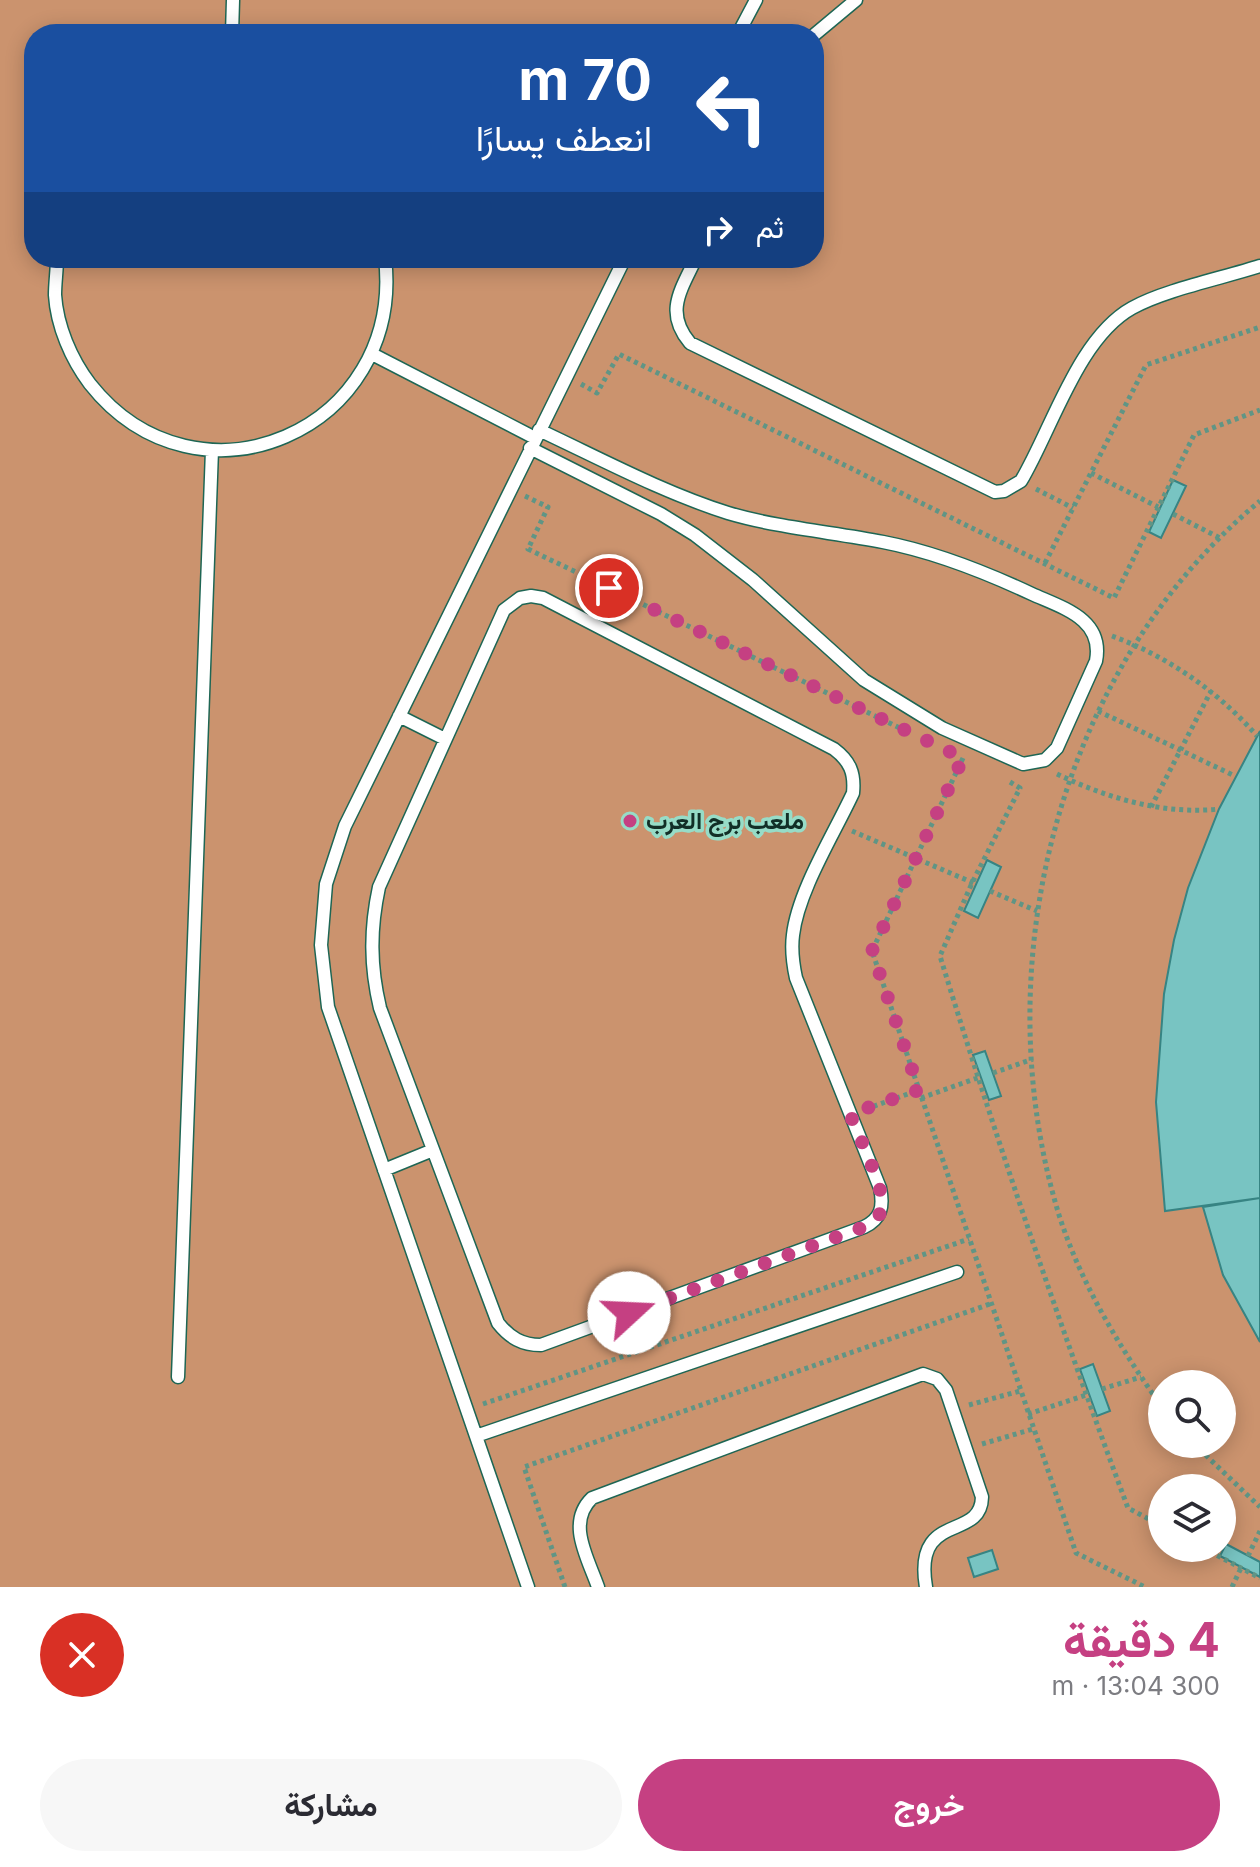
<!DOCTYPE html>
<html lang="ar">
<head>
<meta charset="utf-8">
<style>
	:root { --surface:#fff; --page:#f7f7f7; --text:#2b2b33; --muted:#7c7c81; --accent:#c54082 }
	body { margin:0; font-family:Inter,Vazirmatn,sans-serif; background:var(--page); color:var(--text); direction:rtl; height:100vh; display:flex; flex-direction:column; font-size:30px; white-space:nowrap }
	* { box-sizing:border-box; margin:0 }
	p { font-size:26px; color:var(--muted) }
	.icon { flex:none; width:44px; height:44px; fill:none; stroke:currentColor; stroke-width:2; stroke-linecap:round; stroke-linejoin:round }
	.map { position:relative; height:1587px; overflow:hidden; direction:ltr }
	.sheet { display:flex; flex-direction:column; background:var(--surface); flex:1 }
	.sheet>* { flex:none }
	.guide { position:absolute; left:24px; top:24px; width:800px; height:244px; border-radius:32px; box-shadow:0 4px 20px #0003; direction:rtl; background:#1a4fa0; color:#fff; overflow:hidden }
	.controls { position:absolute; left:1148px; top:1370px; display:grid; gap:16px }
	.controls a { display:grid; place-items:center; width:88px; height:88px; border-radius:50%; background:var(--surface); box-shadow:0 4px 20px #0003; font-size:40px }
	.pin { position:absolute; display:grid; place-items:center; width:68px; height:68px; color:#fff; margin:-34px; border:4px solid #fff; border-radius:50%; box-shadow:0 2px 8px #0007 }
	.me { position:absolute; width:88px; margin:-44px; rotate:70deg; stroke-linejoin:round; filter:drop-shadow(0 0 6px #0008) }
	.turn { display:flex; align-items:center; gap:28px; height:168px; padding:0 40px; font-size:36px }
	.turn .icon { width:104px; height:104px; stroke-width:2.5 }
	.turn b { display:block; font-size:56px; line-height:68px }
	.then { display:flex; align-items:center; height:76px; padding:0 40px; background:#0003; gap:16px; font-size:30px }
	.round { display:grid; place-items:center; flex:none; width:84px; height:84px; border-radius:42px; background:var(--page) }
	.head { display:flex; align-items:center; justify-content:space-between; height:136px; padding:0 40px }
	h1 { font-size:48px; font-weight:700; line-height:60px; color:var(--accent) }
	.cta { display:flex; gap:16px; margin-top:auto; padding:16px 40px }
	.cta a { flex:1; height:92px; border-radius:48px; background:var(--accent); color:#fff; font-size:32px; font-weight:700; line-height:92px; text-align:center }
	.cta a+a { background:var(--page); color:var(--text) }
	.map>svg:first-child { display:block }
</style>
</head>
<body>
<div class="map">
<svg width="1260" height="1587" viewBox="0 0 1260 1587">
	<rect width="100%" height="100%" fill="#97dcc7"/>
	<path fill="#cb936e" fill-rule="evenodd" d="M0 0H1260V1587H0ZM34 34H814V258H34ZM1162 1384H1222V1444H1162ZM1162 1488H1222V1548H1162Z"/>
	<path fill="#78c4c2" stroke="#378483" stroke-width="2" d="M1173 480 1186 486 1161 538 1149 532Z
		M1260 731V1198L1165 1211 1156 1102 1164 994 1174 940 1188 888 1219 809Z
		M987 860 1001 867 978 918 964 911Z
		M985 1051 1001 1096 989 1100 973 1055Z
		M1260 1198V1342L1223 1275 1203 1207Z
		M1093 1364 1110 1411 1097 1416 1080 1369Z
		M1226 1544 1260 1562V1577L1220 1556Z
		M992 1550 998 1569 974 1577 968 1558Z"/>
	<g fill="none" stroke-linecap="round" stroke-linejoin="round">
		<g stroke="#1e6654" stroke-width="15">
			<path id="lane" d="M232 34 233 0
				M738 34 756 0
				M814 35 856 0
				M57 258C57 270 55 283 55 295 57 326 71 359 90 384 198 520 405 430 385 258
				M696 258C681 290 664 312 690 343L995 492 1004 491 1021 481C1052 429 1078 338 1132 308 1164 290 1223 278 1260 266
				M372 354 535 438
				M530 448 661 514 695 535 753 580 864 680 942 728 1023 764 1045 760 1057 748 1096 661C1104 619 1063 608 1032 594 985 572 935 552 883 542 831 532 779 528 728 513 662 492 601 459 539 430
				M531 596 543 598 834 749C850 761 855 773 853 793 834 834 798 891 793 935 791 950 793 964 796 978L880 1188C884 1207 881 1219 864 1227L541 1345C522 1345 510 1338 498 1323L380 1008C370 966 370 929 379 887L504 610 520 598Z
				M399 716 445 739
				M384 1170 433 1150
				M178 1377 212 450
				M476 1436 957 1272
				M528 1587 328 1007 321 945 326 884 345 826 625 258
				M598 1587C588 1558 566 1523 592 1498L923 1374 937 1379 946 1390 982 1497C981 1542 913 1510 926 1587"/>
		</g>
		<path stroke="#609585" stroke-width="5" stroke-dasharray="4 4" stroke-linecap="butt" d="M581 384 597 393 619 354 1114 598 1194 435 1260 410
			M1091 473 1158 507
			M1036 489 1073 508
			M525 496 548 507 528 549 900 728
			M1173 514 1220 538
			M1045 563 1146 365 1260 327
			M1112 636C1167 656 1219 692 1257 736
			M1098 711 1235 776
			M963 758 872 951 1076 1553 1145 1587
			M1057 774C1107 798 1163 815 1219 809
			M1010 782 1020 788 972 883 940 956C997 1142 1060 1326 1128 1508L1162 1526
			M1151 807 1211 691
			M852 831 976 884
			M990 891 1037 911
			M993 1073 1033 1059
			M921 1098 980 1077
			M866 1109 919 1090
			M1102 1389 1141 1377
			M483 1404 969 1239
			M969 1405 1020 1391
			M1162 1407C1120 1348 1081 1284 1059 1215 983 967 1058 668 1260 501
			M1028 1414 1089 1394
			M982 1444 1033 1429
			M1194 1444 1260 1507
			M1203 1548 1260 1578
			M1248 1556 1260 1531
			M565 1587 524 1467 990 1304
			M1232 1587 1241 1568"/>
		<use href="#lane" stroke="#fff" stroke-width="12"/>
	</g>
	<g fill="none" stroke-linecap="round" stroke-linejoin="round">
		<path stroke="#c54082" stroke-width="14" stroke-dasharray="0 25.2" d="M609 588 963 758 872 951 919 1090 850 1114C858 1135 883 1185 882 1204 882 1216 874 1222 864 1227L629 1313"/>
	</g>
	<circle fill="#c54082" stroke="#97dcc7" stroke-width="3" cx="630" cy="821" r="8"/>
	<g text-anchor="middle" stroke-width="7" stroke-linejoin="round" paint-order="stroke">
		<g font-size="24" font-weight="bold" fill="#122f27" stroke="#97dcc7" text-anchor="start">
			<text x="646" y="829">ملعب برج العرب</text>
		</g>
	</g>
</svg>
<div class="controls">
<a><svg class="icon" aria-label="search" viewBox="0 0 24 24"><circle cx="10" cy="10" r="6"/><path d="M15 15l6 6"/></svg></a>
<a><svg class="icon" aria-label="layers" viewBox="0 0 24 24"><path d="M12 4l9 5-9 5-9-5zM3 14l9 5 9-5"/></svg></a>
</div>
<div class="pin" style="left:609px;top:588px;background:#d93025"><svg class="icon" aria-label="arrive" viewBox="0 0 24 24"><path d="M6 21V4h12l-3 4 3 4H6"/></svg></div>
<svg class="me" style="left:629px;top:1313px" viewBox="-20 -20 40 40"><circle r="19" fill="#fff"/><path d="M0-13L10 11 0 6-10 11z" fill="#c54082"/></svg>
<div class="guide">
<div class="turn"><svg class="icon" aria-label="left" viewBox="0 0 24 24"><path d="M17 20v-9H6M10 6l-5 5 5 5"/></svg><div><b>70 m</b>انعطف يسارًا</div></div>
<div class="then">ثم<svg class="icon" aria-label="right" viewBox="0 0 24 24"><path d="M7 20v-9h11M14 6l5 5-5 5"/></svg></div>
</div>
</div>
<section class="sheet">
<div class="head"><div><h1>4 دقيقة</h1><p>300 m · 13:04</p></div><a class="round" style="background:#d93025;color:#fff"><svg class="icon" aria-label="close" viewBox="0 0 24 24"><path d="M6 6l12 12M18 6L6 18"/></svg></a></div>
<div class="cta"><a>خروج</a><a>مشاركة</a></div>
</section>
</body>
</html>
